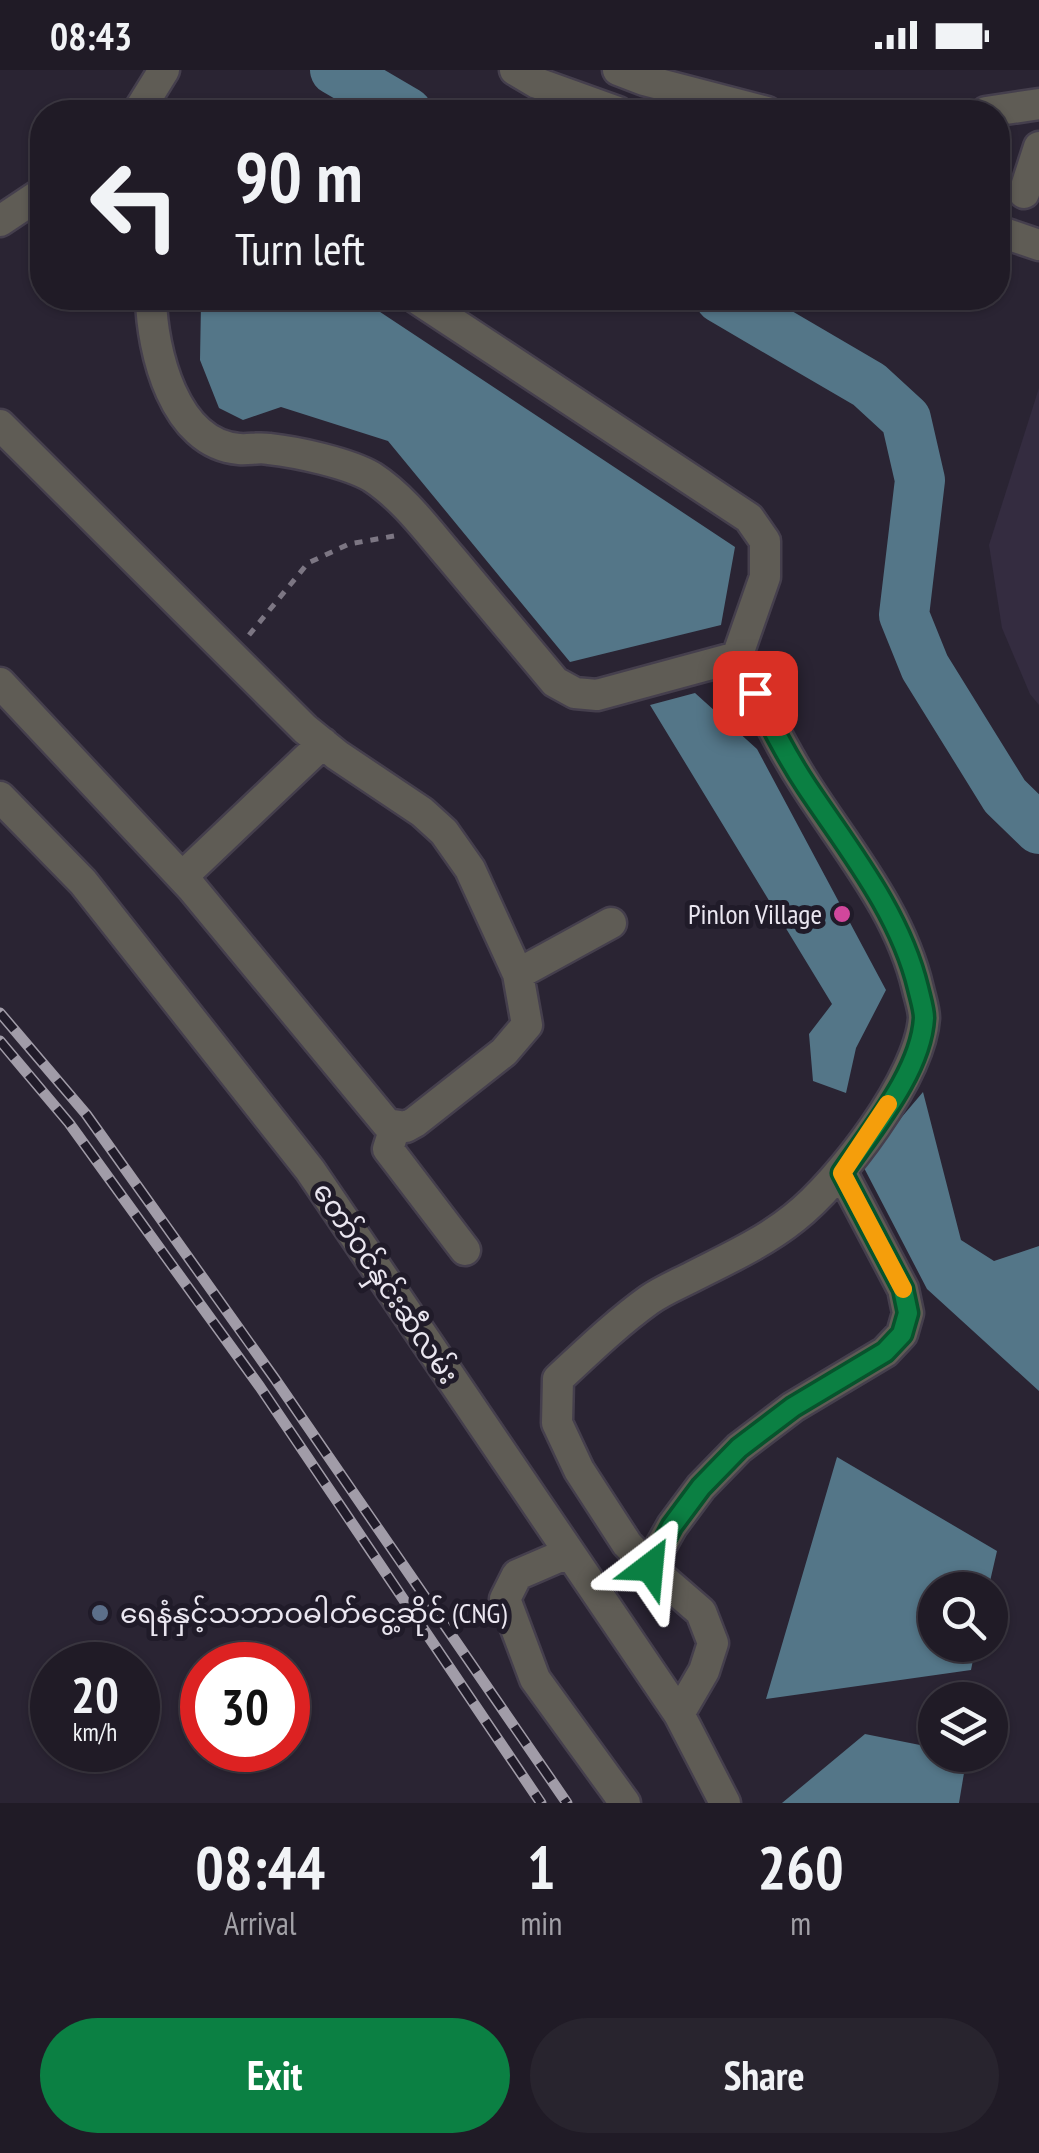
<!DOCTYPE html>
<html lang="en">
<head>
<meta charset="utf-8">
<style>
	:root { --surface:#201b26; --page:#28242e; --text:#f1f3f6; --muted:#a2a1a7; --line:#3d3943; --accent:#0b8043 }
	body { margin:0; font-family:"PT Sans Narrow","Noto Sans Myanmar",sans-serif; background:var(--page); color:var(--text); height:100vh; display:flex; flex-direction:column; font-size:38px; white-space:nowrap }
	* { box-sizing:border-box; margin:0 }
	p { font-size:32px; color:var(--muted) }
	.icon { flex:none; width:55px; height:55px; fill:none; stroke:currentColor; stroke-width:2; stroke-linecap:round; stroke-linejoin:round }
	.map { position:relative; height:1733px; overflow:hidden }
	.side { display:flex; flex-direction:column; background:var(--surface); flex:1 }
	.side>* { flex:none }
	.banner { position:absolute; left:30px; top:30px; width:980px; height:210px; border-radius:40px; box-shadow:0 2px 8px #0004,0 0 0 2px var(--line); background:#201b26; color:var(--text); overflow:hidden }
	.tools { position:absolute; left:918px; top:1502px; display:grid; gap:20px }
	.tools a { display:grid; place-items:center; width:90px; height:90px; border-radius:50%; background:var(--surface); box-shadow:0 2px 8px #0004,0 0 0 2px var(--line); font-size:50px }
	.speed { position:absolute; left:30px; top:1572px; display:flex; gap:20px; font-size:50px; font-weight:700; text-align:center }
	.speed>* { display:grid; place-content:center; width:130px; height:130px; border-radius:50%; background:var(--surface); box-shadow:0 2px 8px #0004,0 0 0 2px var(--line); line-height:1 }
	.speed small { font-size:25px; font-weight:400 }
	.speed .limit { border:15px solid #d22; background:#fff; color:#111 }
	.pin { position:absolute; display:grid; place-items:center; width:85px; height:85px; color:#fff; margin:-42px; border-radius:20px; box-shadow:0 5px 15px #0006 }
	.me { position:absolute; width:110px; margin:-55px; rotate:29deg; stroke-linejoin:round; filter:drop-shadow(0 0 8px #0008) }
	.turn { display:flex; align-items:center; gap:35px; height:210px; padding:0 40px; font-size:45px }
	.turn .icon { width:130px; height:130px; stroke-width:2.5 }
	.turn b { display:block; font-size:70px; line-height:85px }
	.eta { display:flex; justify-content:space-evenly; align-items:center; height:170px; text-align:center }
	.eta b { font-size:60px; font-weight:600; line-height:70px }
	.primary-button { display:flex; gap:20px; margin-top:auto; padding:20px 40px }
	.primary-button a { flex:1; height:115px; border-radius:60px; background:var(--accent); color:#fff; font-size:40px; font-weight:600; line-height:115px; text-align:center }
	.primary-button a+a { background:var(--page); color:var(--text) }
	.status { display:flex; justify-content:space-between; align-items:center; height:70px; padding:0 50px; background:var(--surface); direction:ltr }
	.status svg { height:28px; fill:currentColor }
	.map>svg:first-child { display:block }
</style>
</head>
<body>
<div class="status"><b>08:43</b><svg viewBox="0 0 49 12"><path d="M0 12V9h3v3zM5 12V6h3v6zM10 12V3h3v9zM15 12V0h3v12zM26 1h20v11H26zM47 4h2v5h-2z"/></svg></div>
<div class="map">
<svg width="1039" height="1733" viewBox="0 0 1039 1733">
	<rect width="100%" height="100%" fill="#2a2433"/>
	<path fill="#342c40" d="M1039 318V635L1030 624 1002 558 989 475Z"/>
	<path fill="#547688" d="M204 228H359L735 477 721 555 570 592 388 371 281 337 243 350 219 338 200 290 201 233Z
		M695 623 757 679 886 920 856 978 846 1023 813 1011 809 964 832 934 650 635Z
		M923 1022 961 1170 994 1191 1039 1176V1321L927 1219 862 1094Z
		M837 1387 997 1481 988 1520H935V1575H976L971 1600 766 1629Z
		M865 1664 935 1678V1685H967L959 1733H782Z"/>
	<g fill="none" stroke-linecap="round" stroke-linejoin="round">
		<path stroke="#547688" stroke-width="50" d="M335 0 407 42
			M720 228 869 315 906 349 920 410 904 545 925 597 1005 726 1039 759"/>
		<g stroke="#453f4d" stroke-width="35">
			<path id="minor" d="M515 0 537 13 618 42
				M618 0 644 10 767 42
				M138 42 164 0
				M986 42 1039 34
				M1024 123 1039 77
				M0 151 42 123
				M998 161 1039 175
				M151 228C152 281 174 374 239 379 249 380 259 377 269 379 297 382 348 393 372 407 404 428 427 460 452 489 486 530 521 571 555 612L575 623 597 625 737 587
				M416 228 749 448 765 471V507L737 587C759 630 779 674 805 714 847 780 900 841 918 919 920 928 924 939 924 948 920 1007 840 1112 794 1148 763 1173 725 1190 690 1208 676 1215 662 1221 649 1230 617 1253 587 1282 558 1309L557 1353 579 1400 627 1474 649 1497 701 1542 713 1573 704 1601 679 1644
				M0 355 305 659 337 685 422 742 444 762 470 799 518 904 527 955 504 982 415 1052 406 1057 387 1054 192 818 0 613
				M0 727 83 812 310 1100 679 1644 725 1733
				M182 807 323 673
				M518 904 611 853
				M395 1057 388 1079 465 1180
				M568 1483 517 1505 505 1529 535 1609 625 1733
				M649 1497 672 1456 701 1417 739 1378 793 1337 885 1282 902 1264 908 1243 903 1219 842 1103"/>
		</g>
		<path stroke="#7c7683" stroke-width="5" stroke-dasharray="8 8" stroke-linecap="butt" d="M249 565 308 493 349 474 394 466"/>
		<use href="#minor" stroke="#5f5c55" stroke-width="30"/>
		<g stroke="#a19ca8" stroke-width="11">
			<path id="rail" d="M0 943 86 1044 275 1309 567 1733
				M0 971 69 1053 260 1317 541 1733"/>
		</g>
		<use href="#rail" stroke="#201b29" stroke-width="8" stroke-dasharray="22" stroke-linecap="butt"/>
	</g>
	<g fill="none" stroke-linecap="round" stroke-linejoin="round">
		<g stroke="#07532c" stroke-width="25">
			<path id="route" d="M650 1497 672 1456 701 1417 739 1378 793 1337 885 1282 902 1264 908 1243 903 1219 842 1103C871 1060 921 1002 924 948 924 939 920 927 918 918 900 843 849 780 807 717 787 687 771 655 755 623"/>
		</g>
		<use href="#route" stroke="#0b8043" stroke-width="18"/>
		<path stroke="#f59e0b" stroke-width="18" d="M888 1034 842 1103 903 1219"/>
	</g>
	<circle fill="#d1479c" stroke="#201b29" stroke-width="4" cx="842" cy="844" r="10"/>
	<circle fill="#5c6f8a" stroke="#201b29" stroke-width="4" cx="100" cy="1543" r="10"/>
	<g text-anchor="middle" stroke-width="10" stroke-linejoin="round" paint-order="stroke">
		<g font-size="28" fill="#eae6f0" stroke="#201b29" text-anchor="end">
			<text x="822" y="854">Pinlon Village</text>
			<text x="120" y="1553" text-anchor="start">ရေနံနှင့်သဘာဝဓါတ်ငွေ့ဆိုင် (CNG)</text>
		</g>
		<g font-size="28" fill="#eae6f0" stroke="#201b29">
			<text transform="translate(386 1213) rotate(56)" y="10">တော်ဝင်နှင်းဆီလမ်း</text>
		</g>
	</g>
</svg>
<div class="tools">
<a><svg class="icon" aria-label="search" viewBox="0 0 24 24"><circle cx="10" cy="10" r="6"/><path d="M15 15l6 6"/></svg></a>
<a><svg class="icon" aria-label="layers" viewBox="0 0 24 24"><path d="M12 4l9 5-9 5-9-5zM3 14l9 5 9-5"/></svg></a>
</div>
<div class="speed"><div>20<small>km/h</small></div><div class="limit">30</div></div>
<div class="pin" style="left:755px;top:623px;background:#d93025"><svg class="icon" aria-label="arrive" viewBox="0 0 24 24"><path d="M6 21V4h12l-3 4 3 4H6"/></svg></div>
<svg class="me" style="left:650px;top:1497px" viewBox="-20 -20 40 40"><path d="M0-17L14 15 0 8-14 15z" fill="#0b8043" stroke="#fff" stroke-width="4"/></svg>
<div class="banner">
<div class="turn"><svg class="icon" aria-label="left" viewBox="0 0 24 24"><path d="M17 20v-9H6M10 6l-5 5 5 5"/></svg><div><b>90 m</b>Turn left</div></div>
</div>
</div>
<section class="side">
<div class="eta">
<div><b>08:44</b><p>Arrival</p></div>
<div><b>1</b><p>min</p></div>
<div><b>260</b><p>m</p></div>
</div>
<div class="primary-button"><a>Exit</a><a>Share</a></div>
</section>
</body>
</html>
